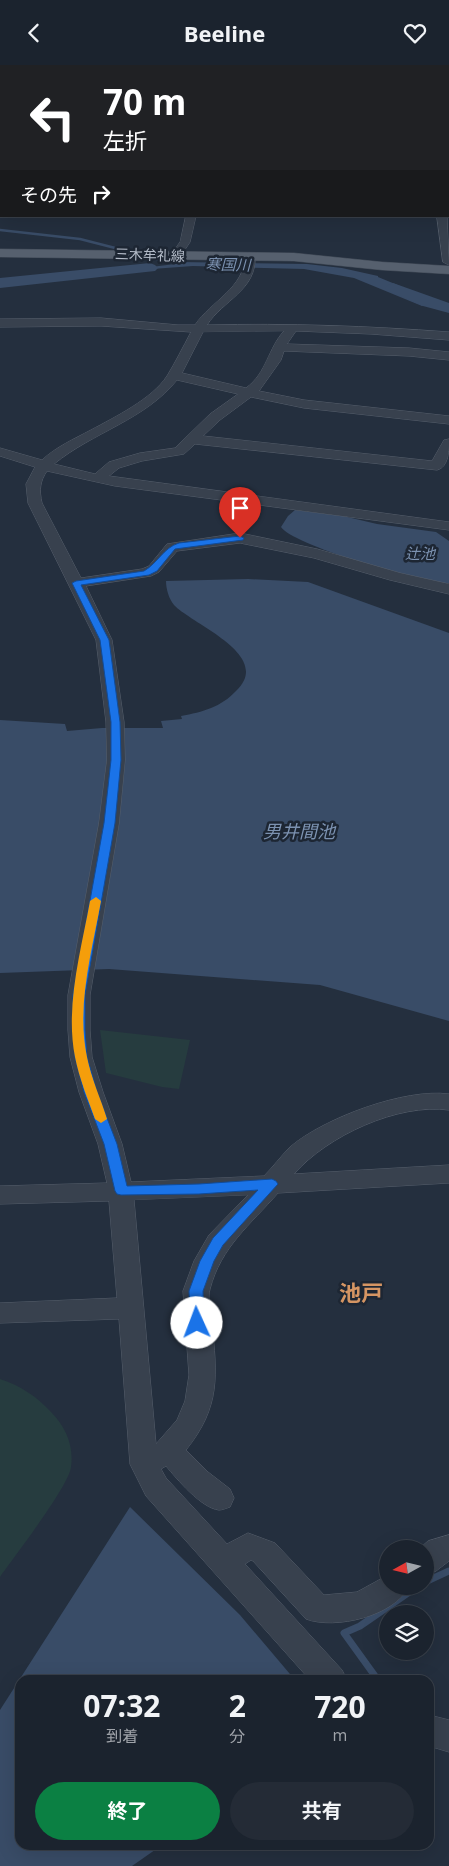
<!DOCTYPE html>
<html lang="ja">
<head>
<meta charset="utf-8">
<style>
	:root { --surface:#1b232e; --page:#242b36; --text:#f1f3f6; --muted:#a0a4aa; --line:#39404a; --accent:#0b8043 }
	body { margin:0; font-family:"Open Sans","Noto Sans JP",sans-serif; background:var(--page); color:var(--text); height:100vh; display:flex; flex-direction:column; font-size:19px; white-space:nowrap }
	* { box-sizing:border-box; margin:0 }
	p { font-size:16px; color:var(--muted) }
	.icon { flex:none; width:28px; height:28px; fill:none; stroke:currentColor; stroke-width:2; stroke-linecap:round; stroke-linejoin:round }
	.map { position:relative; flex:1; overflow:hidden }
	.panel { position:absolute; left:15px; top:1610px; width:419px; height:175px; display:flex; flex-direction:column; background:var(--surface); border-radius:15px; box-shadow:0 5px 20px #0002,0 0 0 1px var(--line) }
	.panel>* { flex:none }
	.banner { position:absolute; left:0px; top:0px; width:450px; height:152px; box-shadow:0 5px 20px #0002,0 0 0 1px var(--line); background:#202124; color:#fff; overflow:hidden }
	.needle { width:32px; rotate:262deg }
	.fabs { position:absolute; left:379px; top:1475px; display:grid; gap:10px }
	.fabs a { display:grid; place-items:center; width:55px; height:55px; border-radius:50%; background:var(--surface); box-shadow:0 5px 20px #0002,0 0 0 1px var(--line); font-size:25px }
	.pin { position:absolute; display:grid; place-items:center; width:42px; height:42px; color:#fff; margin:-51px -21px; border-radius:50% 50% 50% 0; rotate:-45deg; box-shadow:0 0 5px #0007 }
	.pin .icon { rotate:45deg }
	.me { position:absolute; width:55px; margin:-28px; rotate:358deg; stroke-linejoin:round; filter:drop-shadow(0 0 4px #0008) }
	.turn { display:flex; align-items:center; gap:18px; height:105px; padding:0 20px; font-size:22px }
	.turn .icon { width:65px; height:65px; stroke-width:2.5 }
	.turn b { display:block; font-size:35px; line-height:42px }
	.then { display:flex; align-items:center; height:48px; padding:0 20px; background:#0003; gap:10px; font-size:19px }
	.eta { display:flex; justify-content:space-evenly; align-items:center; height:85px; text-align:center }
	.eta b { font-size:30px; font-weight:700; line-height:35px }
	.cta { display:flex; gap:10px; margin-top:auto; padding:10px 20px }
	.cta a { flex:1; height:58px; border-radius:30px; background:var(--accent); color:#fff; font-size:20px; font-weight:700; line-height:58px; text-align:center }
	.cta a+a { background:var(--page); color:var(--text) }
	header { display:flex; justify-content:space-between; align-items:center; height:65px; padding:0 20px; background:var(--surface); font-size:22px; font-weight:700 }
	.map>svg:first-child { display:block }
</style>
</head>
<body>
<header><svg class="icon" aria-label="back" viewBox="0 0 24 24"><path d="M15 5l-7 7 7 7"/></svg>Beeline<svg class="icon" aria-label="heart" viewBox="0 0 24 24"><path d="M12 20l-8-8c-3-5 5-10 8-4 3-6 11-1 8 4z"/></svg></header>
<div class="map">
<svg width="449" height="1801" viewBox="0 0 449 1801">
	<rect width="100%" height="100%" fill="#242f3e"/>
	<path fill="#263c3f" d="M0 0H328L329 1H1L0 57Z
		M100 965 190 975 179 1024 162 1022 106 1008Z
		M0 1314C21 1321 36 1331 51 1347 66 1362 74 1381 71 1402 69 1421 14 1492 0 1512Z"/>
	<path fill="#394c67" d="M155 194 180 197 307 199 342 203 378 211V212L439 237 422 241 354 213 304 204 193 201 111 207 175 199 152 195Z
		M295 445 343 451 377 459 436 467 449 476V518C428 521 291 479 281 462L288 451Z
		M248 514 308 517 449 568V956L320 920 109 904 0 908V655L65 659 67 666 102 663H163L161 656 182 654 181 651C203 647 221 642 236 626 274 590 193 560 174 540 169 534 166 524 166 516Z
		M130 1442 240 1550 295 1615H20V1780H162L132 1801H0V1645Z"/>
	<g fill="none" stroke-linecap="round" stroke-linejoin="round">
		<path stroke="#394c67" stroke-width="2.5" d="M0 165 80 174 127 186"/>
		<path stroke="#394c67" stroke-width="7" d="M425 1517 449 1506
			M370 1615 375 1611 344 1568 360 1561 418 1521"/>
		<path fill="#394c67" fill-rule="evenodd" d="M150 198 155 200 158 203 155 206 0 223V213Z
			M393 218 449 238V248L423 241 388 226 385 223 388 220Z"/>
		<g stroke="#565f6c" stroke-width="1">
			<path id="minor" d="M386 0H396L397 1H387Z
				M0 9 1 10V15H0Z
				M186 151H196L190 177 180 192H172L171 190 180 177Z
				M437 151H447L449 200 443 197Z
				M250 188 255 191C257 225 223 235 207 260 288 258 368 261 449 267V275L371 269 296 266 287 279 409 283 449 287V295L409 291 284 286 281 295 259 326 304 335 449 351V359L304 343 251 332 220 355 203 371 432 396 444 375 449 374C449 385 449 402 437 405L195 379 184 389 142 396 119 403 109 411 449 457V465L115 421 47 406C40 416 39 425 42 438L81 513 142 504 149 501 167 479 240 468 317 484 400 508 449 519V529L390 515 314 493 240 478 177 486 159 507 151 511 86 521 112 575 124 657 125 695 119 758 90 930V965L92 992 103 1027 122 1079 131 1117 264 1111C273 1102 281 1091 290 1082 324 1053 405 1023 449 1029V1045C398 1038 327 1071 294 1109L449 1100V1118L278 1128C250 1160 221 1182 210 1224 207 1234 211 1248 212 1258 217 1311 221 1341 186 1385L208 1407 230 1424 234 1433 230 1442C227 1443 222 1445 219 1445 201 1443 177 1414 166 1401L161 1404 166 1413 227 1479 248 1468 275 1478 324 1530 357 1527 388 1510V1521H409C395 1551 335 1565 306 1554L253 1496 251 1495 245 1499 342 1605 347 1615H310L146 1431 130 1399 119 1254 0 1258V1238L117 1233 109 1136 0 1139V1121L107 1118 98 1079 79 1027 70 992 68 965V930L99 758 107 695 106 657 96 575 28 438 26 419 35 402 0 391V383L42 395C56 382 74 374 91 365 115 352 152 334 167 311 175 298 183 282 191 267L101 261 0 262V254L101 253 178 260H195C211 236 245 223 245 191ZM284 266C268 283 267 308 246 323L182 308 203 267ZM177 315 238 329 210 349 175 383 140 388 109 397 95 409 54 399C93 367 145 355 177 315ZM248 1130 209 1170 194 1196 183 1226 189 1310 185 1336 177 1355 156 1379 134 1135Z
				M449 1470V1496L436 1506 425 1510V1484H419L428 1476Z
				M429 1650 449 1655V1687L429 1681Z"/>
		</g>
		<g stroke="#414a57" stroke-width="1">
			<path id="major" d="M0 184 294 188 382 197 449 201V209L382 205 294 196 0 192Z"/>
		</g>
		<use href="#minor" fill="#38414e" fill-rule="evenodd"/>
		<use href="#major" fill="#56606e" fill-rule="evenodd"/>
	</g>
	<path fill="#1a73e8" stroke="#114b97" d="M240 471 244 473 243 475 175 484 157 506 149 510 81 520 109 575 120 657 121 695 115 758 85 930V965L87 992 97 1027 117 1079 127 1121 199 1119 272 1114 276 1116 278 1119 223 1180 214 1196 203 1226 204 1258 202 1262 197 1263 192 1262 190 1258 189 1226 200 1196 213 1173 258 1125 199 1129 121 1130 117 1129 115 1126 104 1079 84 1027 75 992 73 965V930L104 758 111 695V657L100 575 72 518 76 516 144 506C158 498 163 483 179 478Z"/>
	<path fill="#f59e0b" d="M96 832 101 836C92 886 76 941 87 992 91 1013 101 1034 107 1054L101 1058 95 1054C88 1034 79 1013 75 992 65 941 81 886 90 836Z"/>
	<g text-anchor="middle" stroke-width="5" stroke-linejoin="round" paint-order="stroke">
		<g font-size="14" fill="#b4bcc9" stroke="#1d2633">
			<text transform="translate(150 190) rotate(2)" y="5">三木牟礼線</text>
		</g>
		<g font-size="15" font-style="italic" fill="#7c92b1" stroke="#1d2633">
			<text transform="translate(228 200) rotate(1)" y="5">寒国川</text>
			<text x="420" y="494">辻池</text>
		</g>
		<g font-size="18" font-style="italic" fill="#7c92b1" stroke="#1d2633">
			<text x="299" y="773">男井間池</text>
		</g>
		<g font-size="22" font-weight="bold" fill="#d59563" stroke="#1d2633">
			<text x="361" y="1236">池戸</text>
		</g>
	</g>
</svg>
<div class="fabs">
<a><svg class="needle" viewBox="-14 -14 28 28"><path d="M0-13l5 13h-10z" fill="#e53935"/><path d="M0 13l5-13h-10z" fill="#a0a4aa"/></svg></a>
<a><svg class="icon" aria-label="layers" viewBox="0 0 24 24"><path d="M12 4l9 5-9 5-9-5zM3 14l9 5 9-5"/></svg></a>
</div>
<div class="pin" style="left:240px;top:473px;background:#d93025"><svg class="icon" aria-label="arrive" viewBox="0 0 24 24"><path d="M6 21V4h12l-3 4 3 4H6"/></svg></div>
<svg class="me" style="left:197px;top:1258px" viewBox="-20 -20 40 40"><circle r="19" fill="#fff"/><path d="M0-13L10 11 0 6-10 11z" fill="#1a73e8"/></svg>
<div class="banner">
<div class="turn"><svg class="icon" aria-label="left" viewBox="0 0 24 24"><path d="M17 20v-9H6M10 6l-5 5 5 5"/></svg><div><b>70 m</b>左折</div></div>
<div class="then">その先<svg class="icon" aria-label="right" viewBox="0 0 24 24"><path d="M7 20v-9h11M14 6l5 5-5 5"/></svg></div>
</div>
<section class="panel">
<div class="eta">
<div><b>07:32</b><p>到着</p></div>
<div><b>2</b><p>分</p></div>
<div><b>720</b><p>m</p></div>
</div>
<div class="cta"><a>終了</a><a>共有</a></div>
</section>
</div>
</body>
</html>
